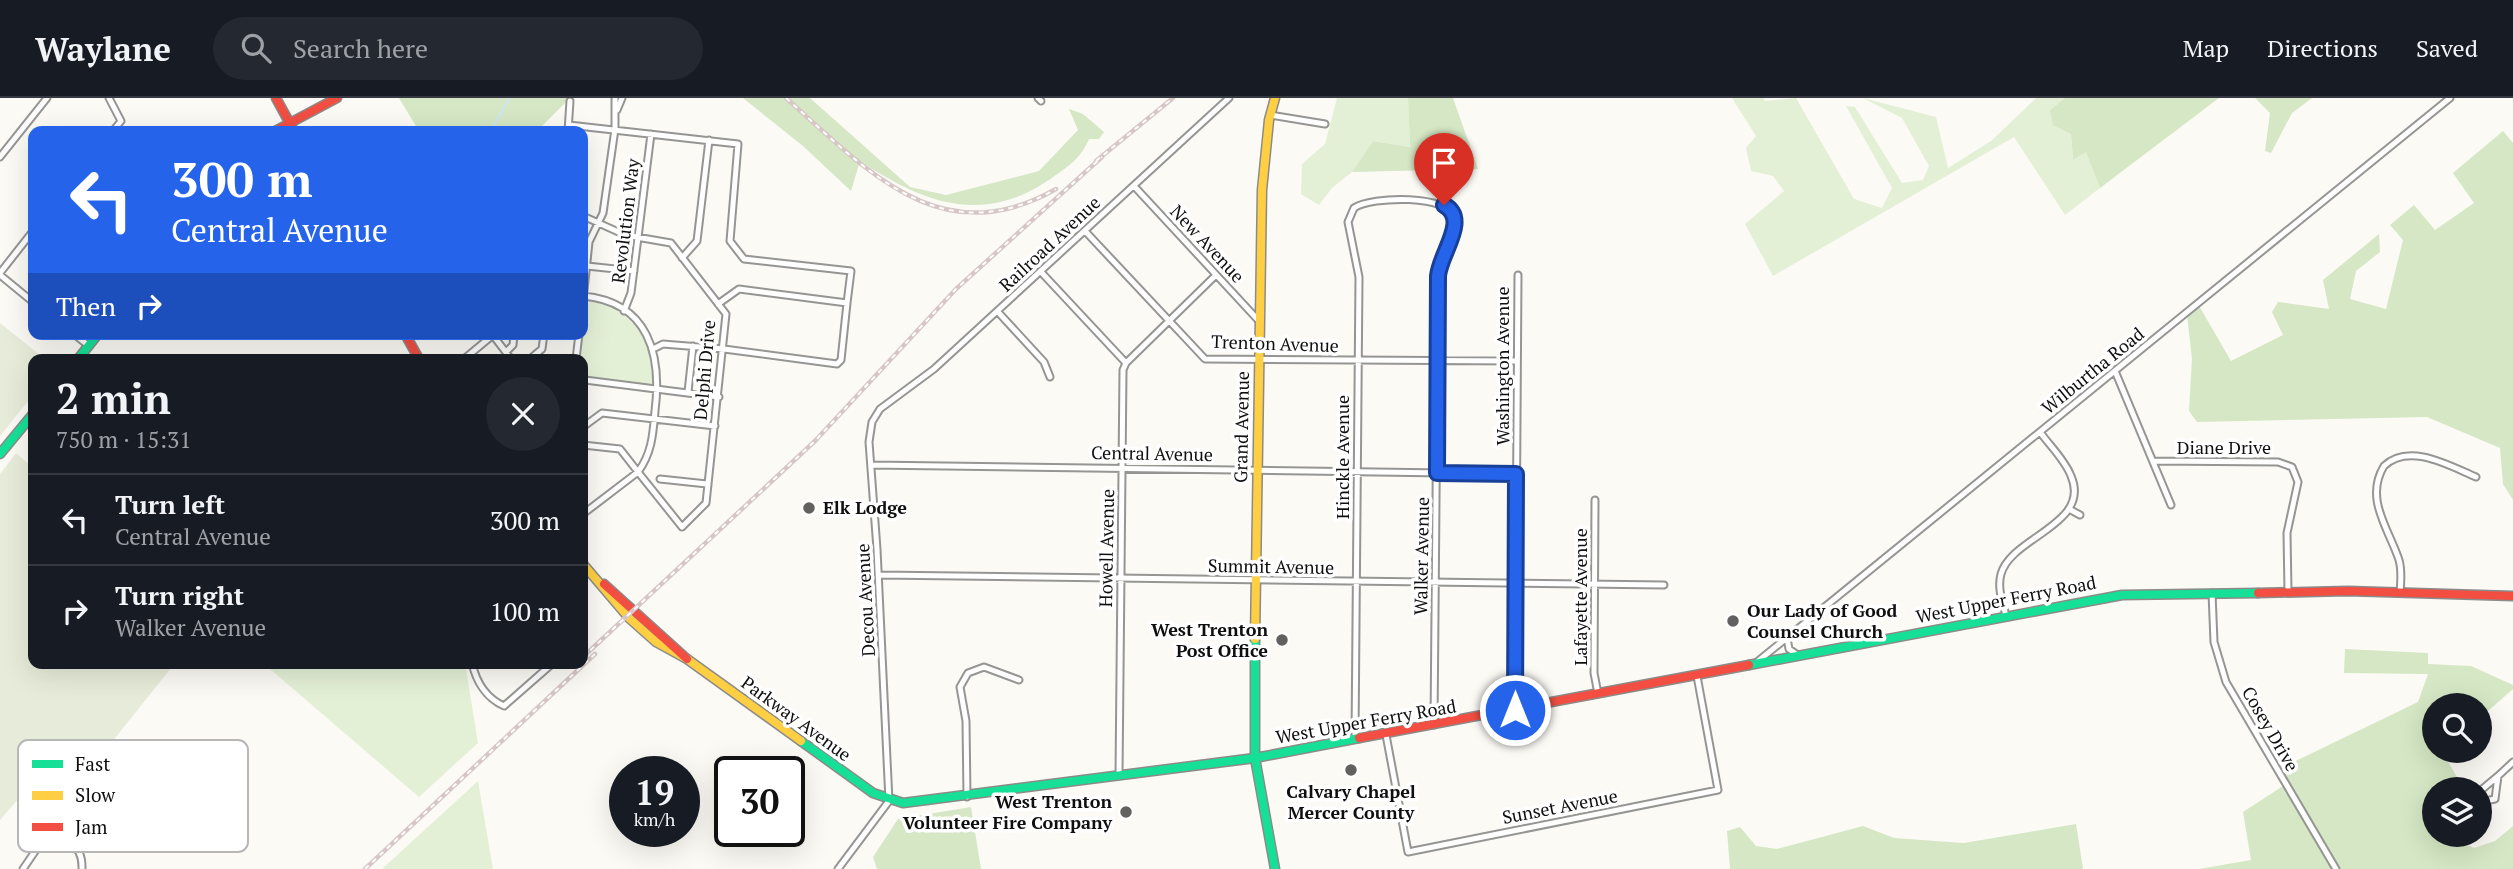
<!DOCTYPE html>
<html lang="en">
<head>
<meta charset="utf-8">
<style>
	:root { --surface:#171b24; --page:#242831; --text:#f1f3f6; --muted:#9ea1a6; --line:#363941 }
	body { margin:0; font-family:"PT Serif",serif; background:var(--page); color:var(--text); height:100vh; display:flex; flex-direction:column; font-size:26px; white-space:nowrap }
	* { box-sizing:border-box; margin:0 }
	p { font-size:23px; color:var(--muted) }
	.icon { flex:none; width:38px; height:38px; fill:none; stroke:currentColor; stroke-width:2; stroke-linecap:round; stroke-linejoin:round }
	.map { position:relative; flex:1; overflow:hidden }
	.panel { position:absolute; left:28px; top:256px; width:560px; height:315px; display:flex; flex-direction:column; background:var(--surface); border-radius:14px; box-shadow:0 7px 28px #0002 }
	.panel>* { flex:none }
	.hud { position:absolute; left:28px; top:28px; width:560px; height:214px; border-radius:14px; box-shadow:0 7px 28px #0002; background:#2563eb; color:#fff; overflow:hidden }
	.fabs { position:absolute; left:2422px; top:595px; display:grid; gap:14px }
	.fabs a { display:grid; place-items:center; width:70px; height:70px; border-radius:50%; background:var(--surface); box-shadow:0 7px 28px #0002; font-size:35px }
	.speed { position:absolute; left:609px; top:658px; display:flex; gap:14px; font-size:35px; font-weight:700; text-align:center }
	.speed>* { display:grid; place-content:center; width:91px; height:91px; border-radius:50%; background:var(--surface); box-shadow:0 7px 28px #0002; line-height:1 }
	.speed small { font-size:18px; font-weight:400 }
	.speed .limit { border:4px solid #111; border-radius:10px; background:#fff; color:#111 }
	.pin { position:absolute; display:grid; place-items:center; width:60px; height:60px; color:#fff; margin:-72px -30px; border-radius:50% 50% 50% 0; rotate:-45deg; box-shadow:0 0 7px #0007 }
	.pin .icon { rotate:45deg }
	.me { position:absolute; width:77px; margin:-38px; rotate:0deg; stroke-linejoin:round; filter:drop-shadow(0 0 5px #0008) }
	.turn { display:flex; align-items:center; gap:24px; height:147px; padding:0 28px; font-size:32px }
	.turn .icon { width:91px; height:91px; stroke-width:2.5 }
	.turn b { display:block; font-size:49px; line-height:60px }
	.then { display:flex; align-items:center; height:66px; padding:0 28px; background:#0003; gap:14px; font-size:26px }
	.round { display:grid; place-items:center; flex:none; width:74px; height:74px; border-radius:37px; background:var(--page) }
	.headline { display:flex; align-items:center; justify-content:space-between; height:119px; padding:0 28px }
	h1 { font-size:42px; font-weight:700; line-height:52px }
	ul { padding:0; list-style:none }
	li { display:flex; align-items:center; gap:21px; height:91px; padding:0 28px; border-top:2px solid var(--line) }
	li div { flex:1 }
	li b { display:block; font-size:26px }
	li em { font-style:normal }
	header { display:flex; align-items:center; gap:42px; box-sizing:border-box; height:98px; padding:0 35px; background:var(--surface); border-bottom:2px solid var(--line) }
	header strong { font-size:33px }
	nav { display:flex; gap:38px; margin-inline-start:auto; font-size:24px }
	.search { width:490px; height:63px; background:var(--page); display:flex; align-items:center; gap:18px; box-sizing:border-box; padding:0 24px; border-radius:38px; color:var(--muted); font-size:26px }
	.map>svg:first-child { display:block }
</style>
</head>
<body>
<header>
<strong>Waylane</strong>
<div class="search"><svg class="icon" aria-label="search" viewBox="0 0 24 24"><circle cx="10" cy="10" r="6"/><path d="M15 15l6 6"/></svg>Search here</div>
<nav><a>Map</a><a>Directions</a><a>Saved</a></nav>
</header>
<div class="map">
<svg width="2513" height="771" viewBox="0 0 2513 771">
	<rect width="100%" height="100%" fill="#fbfaf5"/>
	<path fill="#e4f0d6" d="M1337 0H1408L1410 49 1373 43 1352 74 1332 90 1319 107 1301 96 1302 66 1325 46Z
		M1732 0H1763L1765 3 1796 0 1854 101 1882 110 1892 90 1846 8 1855 9 1902 85 1923 82 1929 68 1902 20 1863 0 1936 19 1948 70 1991 43 2036 0H2065L2050 12 2071 36 2073 62 2086 53 2100 90 2065 117 2014 39 1773 178 1745 126 1784 93 1773 78 1751 73 1746 50 1756 38Z
		M589 204C622 200 663 252 653 285L643 287 587 278 583 273V261H579L585 213Z
		M263 565H465L478 645 419 699Z
		M478 683 493 771H382Z"/>
	<path fill="#d5e7c4" d="M399 0H570L537 33H419Z
		M743 0H810L910 89 946 97 1039 73 1078 32 1069 11 1083 16 1104 34 1099 41H1089C1080 62 1067 69 1049 82 981 128 922 104 860 63L851 93 803 48Z
		M1408 0H1453L1478 71 1352 74 1373 43 1410 49Z
		M2065 0H2219L2100 90 2086 54 2073 62 2071 36 2053 27 2050 12Z
		M2255 0H2312L2292 15 2271 55 2265 53 2270 15Z
		M2503 33 2513 45V402L2503 386 2500 350 2427 319 2197 324 2189 313 2192 261 2187 216 2198 206 2231 263 2283 237 2272 214 2278 204 2329 211 2323 182 2379 136 2380 154 2356 173 2350 201 2386 211 2403 142 2390 127 2414 107 2435 132 2474 105 2453 75Z
		M2345 551 2428 555V566L2471 568 2513 587V591L2480 620V607H2434V653H2442L2462 688 2461 691H2434V737H2446L2474 750 2495 743 2513 728V771H2199L2251 762 2243 714 2286 686 2277 672 2418 604 2428 576 2344 575Z
		M971 709 981 771H877L873 759 898 721Z
		M2076 726 2083 771H1730L1727 733 1740 729 1756 748 1777 751 1863 728 1894 740 1964 745Z"/>
	<path fill="#e7ecda" d="M0 225 45 261H33V297L0 338Z
		M16 355 33 370V565H175L72 694 26 692 0 722V376Z"/>
	<g fill="none" stroke-linecap="round" stroke-linejoin="round">
		<path stroke="#cde5f4" stroke-width="2" d="M491 33 509 0"/>
		<g stroke="#959593" stroke-width="9">
			<path id="street" d="M109 0 121 23 113 33
				M1038 0 1041 3
				M617 12 622 0
				M1270 17 1325 26
				M569 27 738 46 730 143 744 161 851 173 847 205 739 191 718 206
				M568 33 570 3
				M0 59 47 0
				M1134 88 1259 223
				M583 118 625 137 671 145 726 216 706 405 682 429 638 374C652 355 653 336 655 313 662 257 649 204 583 198
				M1085 133 1205 261 1517 263
				M682 160 697 143 709 42
				M587 168 634 173
				M1041 174 1126 265
				M0 175 33 133
				M0 177 33 204
				M583 202 589 144 603 115 615 31V0
				M624 213 631 195 651 36
				M998 214 1044 264 1050 279
				M74 236 89 248
				M492 236 511 261
				M655 250 663 246 724 251 837 266 841 262 847 205
				M506 254 513 247 514 236
				M464 261 493 237
				M530 261 542 251 544 236
				M576 261 579 236
				M2115 273 2171 407
				M585 282 719 299
				M688 294 693 248
				M583 329 602 315 715 328
				M583 347 620 351 638 374 583 416
				M2153 363 2278 364 2292 369 2298 384 2287 435 2288 494
				M871 367 1516 376
				M660 381 707 386
				M1595 402 1594 575 1598 596
				M2069 411 2080 417
				M879 477 1664 487
				M2212 495 2214 544 2226 584 2336 771
				M2400 495C2401 484 2402 472 2399 462 2389 431 2364 401 2384 368 2409 344 2450 368 2476 379
				M2006 518C2003 505 1997 490 2001 476 2011 439 2092 426 2071 378 2065 362 2050 348 2040 334
				M1787 540 1789 551 1799 558
				M1757 564 2450 0
				M472 565C476 583 486 600 504 608L553 565
				M1515 612 1518 177
				M1386 637 1408 754 1718 692 1697 578
				M1355 641 1359 179 1348 124 1354 110C1371 98 1451 96 1456 121 1458 130 1440 162 1438 178L1434 627
				M1119 677 1123 272 1126 265 1216 177
				M2498 678 2513 664
				M2480 693 2498 678 2495 701 2485 703 2480 696
				M967 699 966 623 960 589 968 575 984 569 1019 582
				M23 771 40 746C63 741 83 743 82 771
				M838 771 889 703 877 451 869 344 872 324 880 311 934 271 1229 0"/>
		</g>
		<g stroke="#8c8b89" stroke-width="11">
			<path id="fast" d="M78 261 98 236
				M0 356 33 316
				M1255 541V660L1275 771
				M1749 567 2122 497 2258 495
				M801 643 873 695 903 705 1255 660 1359 640"/>
		</g>
		<g stroke="#8c8b89" stroke-width="11">
			<path id="slow" d="M583 466 629 520 656 544 687 561 801 643
				M1255 541 1262 92 1269 22 1275 0"/>
		</g>
		<g stroke="#8c8b89" stroke-width="11">
			<path id="jam" d="M276 0 294 33
				M275 33 337 0
				M405 236 419 261
				M604 486 687 561
				M2258 495 2348 493 2513 498
				M1359 640 1749 567"/>
		</g>
		<use href="#street" stroke="#fefefe" stroke-width="5"/>
		<use href="#fast" stroke="#16e098" stroke-width="8"/>
		<use href="#slow" stroke="#ffcf43" stroke-width="8"/>
		<use href="#jam" stroke="#f24e42" stroke-width="8"/>
		<g stroke="#d7c6c6" stroke-width="4.5">
			<path id="rail" d="M786 0C866 71 940 157 1056 91
				M1096 63 1173 0
				M583 559 815 343 956 191 1102 59
				M365 771 595 556"/>
		</g>
		<use href="#rail" stroke="#fff" stroke-width="2" stroke-dasharray="5" stroke-linecap="butt"/>
	</g>
	<g fill="none" stroke-linecap="round" stroke-linejoin="round">
		<g stroke="#184099" stroke-width="18">
			<path id="route" d="M1444 107C1470 121 1440 155 1438 178L1437 375 1516 376 1515 612"/>
		</g>
		<use href="#route" stroke="#2563eb" stroke-width="12"/>
	</g>
	<g fill="#626160" stroke="#fff" stroke-width="2.5">
		<circle cx="809" cy="410" r="7"/>
		<circle cx="1733" cy="523" r="7"/>
		<circle cx="1282" cy="542" r="7"/>
		<circle cx="1351" cy="672" r="7"/>
		<circle cx="1126" cy="714" r="7"/>
	</g>
	<g text-anchor="middle" stroke-width="7" stroke-linejoin="round" paint-order="stroke">
		<g font-size="18" fill="#0f0f0f" stroke="#fff">
			<text transform="translate(626 123) rotate(-83)" y="6">Revolution Way</text>
			<text transform="translate(1050 146) rotate(-43)" y="6">Railroad Avenue</text>
			<text transform="translate(1207 146) rotate(47)" y="6">New Avenue</text>
			<text transform="translate(1275 246) rotate(2)" y="6">Trenton Avenue</text>
			<text transform="translate(1503 268) rotate(-90)" y="6">Washington Avenue</text>
			<text transform="translate(705 272) rotate(-85)" y="6">Delphi Drive</text>
			<text transform="translate(2093 273) rotate(-39)" y="6">Wilburtha Road</text>
			<text transform="translate(1242 329) rotate(-89)" y="6">Grand Avenue</text>
			<text x="2224" y="356">Diane Drive</text>
			<text transform="translate(1152 356) rotate(1)" y="6">Central Avenue</text>
			<text transform="translate(1343 359) rotate(-90)" y="6">Hinckle Avenue</text>
			<text transform="translate(1107 450) rotate(-89)" y="6">Howell Avenue</text>
			<text transform="translate(1422 458) rotate(-89)" y="6">Walker Avenue</text>
			<text transform="translate(1271 469) rotate(1)" y="6">Summit Avenue</text>
			<text transform="translate(1581 499) rotate(-90)" y="6">Lafayette Avenue</text>
			<text transform="translate(866 502) rotate(-93)" y="6">Decou Avenue</text>
			<text transform="translate(2006 502) rotate(-11)" y="6">West Upper Ferry Road</text>
			<text transform="translate(796 621) rotate(36)" y="6">Parkway Avenue</text>
			<text transform="translate(1366 624) rotate(-10)" y="6">West Upper Ferry Road</text>
			<text transform="translate(2270 631) rotate(60)" y="6">Cosey Drive</text>
			<text transform="translate(1560 709) rotate(-11)" y="6">Sunset Avenue</text>
		</g>
		<g font-size="18" font-weight="bold" fill="#0f0f0f" stroke="#fff" text-anchor="start">
			<text x="823" y="416">Elk Lodge</text>
			<text x="1747" y="519">Our Lady of Good<tspan x="1747" dy="21">Counsel Church</tspan></text>
			<text x="1268" y="538" text-anchor="end">West Trenton<tspan x="1268" dy="21">Post Office</tspan></text>
			<text x="1351" y="700" text-anchor="middle">Calvary Chapel<tspan x="1351" dy="21">Mercer County</tspan></text>
			<text x="1112" y="710" text-anchor="end">West Trenton<tspan x="1112" dy="21">Volunteer Fire Company</tspan></text>
		</g>
	</g>
	<rect x="18" y="642" width="230" height="112" rx="10" fill="#fff" stroke="#b7b7b7" stroke-width="2"/>
	<rect x="32" y="662" width="31" height="8" fill="#16e098"/>
	<rect x="32" y="693" width="31" height="9" fill="#ffcf43"/>
	<rect x="32" y="725" width="31" height="8" fill="#f24e42"/>
	<g font-size="19" fill="#0f0f0f">
		<text x="75" y="673">Fast</text>
		<text x="75" y="704">Slow</text>
		<text x="75" y="736">Jam</text>
	</g>
</svg>
<div class="fabs">
<a><svg class="icon" aria-label="search" viewBox="0 0 24 24"><circle cx="10" cy="10" r="6"/><path d="M15 15l6 6"/></svg></a>
<a><svg class="icon" aria-label="layers" viewBox="0 0 24 24"><path d="M12 4l9 5-9 5-9-5zM3 14l9 5 9-5"/></svg></a>
</div>
<div class="speed"><div>19<small>km/h</small></div><div class="limit">30</div></div>
<div class="pin" style="left:1444px;top:107px;background:#d93025"><svg class="icon" aria-label="arrive" viewBox="0 0 24 24"><path d="M6 21V4h12l-3 4 3 4H6"/></svg></div>
<svg class="me" style="left:1515px;top:612px" viewBox="-20 -20 40 40"><circle r="17" fill="#2563eb" stroke="#fff" stroke-width="3"/><path d="M0-11L8 9 0 5-8 9z" fill="#fff"/></svg>
<div class="hud">
<div class="turn"><svg class="icon" aria-label="left" viewBox="0 0 24 24"><path d="M17 20v-9H6M10 6l-5 5 5 5"/></svg><div><b>300 m</b>Central Avenue</div></div>
<div class="then">Then<svg class="icon" aria-label="right" viewBox="0 0 24 24"><path d="M7 20v-9h11M14 6l5 5-5 5"/></svg></div>
</div>
<section class="panel">
<div class="headline"><div><h1>2 min</h1><p>750 m · 15:31</p></div><a class="round"><svg class="icon" aria-label="close" viewBox="0 0 24 24"><path d="M6 6l12 12M18 6L6 18"/></svg></a></div>
<ul>
<li><svg class="icon" aria-label="left" viewBox="0 0 24 24"><path d="M17 20v-9H6M10 6l-5 5 5 5"/></svg><div><b>Turn left</b><p>Central Avenue</p></div><em>300 m</em></li>
<li><svg class="icon" aria-label="right" viewBox="0 0 24 24"><path d="M7 20v-9h11M14 6l5 5-5 5"/></svg><div><b>Turn right</b><p>Walker Avenue</p></div><em>100 m</em></li>
</ul>
</section>
</div>
</body>
</html>
